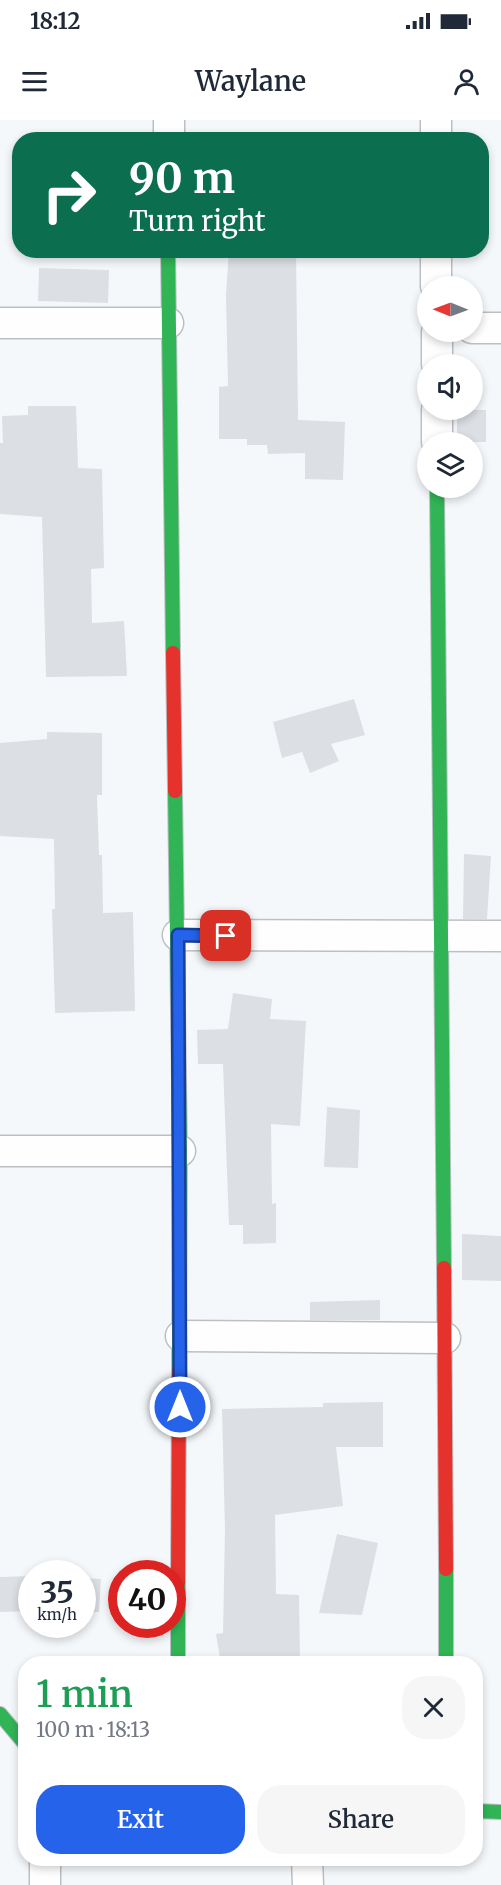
<!DOCTYPE html>
<html lang="en">
<head>
<meta charset="utf-8">
<style>
	:root { --surface:#fff; --page:#f6f6f7; --text:#1f2937; --muted:#747a83; --accent:#2563eb }
	body { margin:0; font-family:Merriweather,serif; background:var(--page); color:var(--text); height:100vh; display:flex; flex-direction:column; font-size:22px; white-space:nowrap }
	* { box-sizing:border-box; margin:0 }
	p { font-size:20px; color:var(--muted) }
	.icon { flex:none; width:33px; height:33px; fill:none; stroke:currentColor; stroke-width:2; stroke-linecap:round; stroke-linejoin:round }
	.map { position:relative; flex:1; overflow:hidden }
	.side { position:absolute; left:18px; top:1536px; width:465px; height:210px; display:flex; flex-direction:column; background:var(--surface); border-radius:24px; box-shadow:0 3px 9px #0003 }
	.side>* { flex:none }
	.banner { position:absolute; left:12px; top:12px; width:477px; height:126px; border-radius:24px; box-shadow:0 3px 9px #0003; background:#0b6e4f; color:#fff; overflow:hidden }
	.needle { width:39px; rotate:271deg }
	.buttons { position:absolute; left:417px; top:156px; display:grid; gap:12px }
	.buttons a { display:grid; place-items:center; width:66px; height:66px; border-radius:50%; background:var(--surface); box-shadow:0 3px 9px #0003; font-size:30px }
	.speed { position:absolute; left:18px; top:1440px; display:flex; gap:12px; font-size:30px; font-weight:700; text-align:center }
	.speed>* { display:grid; place-content:center; width:78px; height:78px; border-radius:50%; background:var(--surface); box-shadow:0 3px 9px #0003; line-height:1 }
	.speed small { font-size:15px; font-weight:400 }
	.speed .limit { border:9px solid #d22; background:#fff; color:#111 }
	.pin { position:absolute; display:grid; place-items:center; width:51px; height:51px; color:#fff; margin:-26px; border-radius:12px; box-shadow:0 3px 9px #0006 }
	.me { position:absolute; width:66px; margin:-33px; rotate:0deg; stroke-linejoin:round; filter:drop-shadow(0 0 4px #0008) }
	.turn { display:flex; align-items:center; gap:21px; height:126px; padding:0 18px; font-size:27px }
	.turn .icon { width:78px; height:78px; stroke-width:2.5 }
	.turn b { display:block; font-size:42px; line-height:51px }
	.round { display:grid; place-items:center; flex:none; width:63px; height:63px; border-radius:24px; background:var(--page) }
	.headline { display:flex; align-items:center; justify-content:space-between; height:102px; padding:0 18px }
	h1 { font-size:36px; font-weight:600; line-height:45px; color:#1e9e55 }
	.primary-button { display:flex; gap:12px; margin-top:auto; padding:12px 18px }
	.primary-button a { flex:1; height:69px; border-radius:24px; background:var(--accent); color:#fff; font-size:24px; font-weight:600; line-height:69px; text-align:center }
	.primary-button a+a { background:var(--page); color:var(--text) }
	.status { display:flex; justify-content:space-between; align-items:center; height:42px; padding:0 30px; background:var(--surface); direction:ltr }
	.status svg { height:16px; fill:currentColor }
	header { display:flex; justify-content:space-between; align-items:center; height:78px; padding:0 18px; background:var(--surface); font-size:27px; font-weight:600 }
	.map>svg:first-child { display:block }
</style>
</head>
<body>
<div class="status"><b>18:12</b><svg viewBox="0 0 49 12"><path d="M0 12V9h3v3zM5 12V6h3v6zM10 12V3h3v9zM15 12V0h3v12zM26 1h20v11H26zM47 4h2v5h-2z"/></svg></div>
<header><svg class="icon" aria-label="menu" viewBox="0 0 24 24"><path d="M4 6h16M4 12h16M4 18h16"/></svg>Waylane<svg class="icon" aria-label="person" viewBox="0 0 24 24"><circle cx="12" cy="8" r="4"/><path d="M4 21q1-7 8-7t8 7"/></svg></header>
<div class="map">
<svg width="501" height="1765" viewBox="0 0 501 1765">
	<rect width="100%" height="100%" fill="#f5f8fb"/>
	<path fill="#dcdfe3" d="M229 130H296L298 300 345 302 343 360 305 359V333L268 334 267 325H247V319H219V267L228 266 226 175Z
		M39 148 109 150 108 183 38 181Z
		M28 286H76L78 348 102 349 104 448 91 449 92 503 124 501 127 556 46 557 42 397 0 394V323H3L2 296 28 295Z
		M457 290H486V322H457Z
		M354 579 365 615 331 624 339 641 310 653 302 632 282 638 273 602Z
		M47 612 102 613V675H97L99 735H102L103 793 133 792 135 891 55 893 52 789H55L54 719 0 716V623L47 619Z
		M464 734 491 736 487 799H463Z
		M233 873 272 879 270 899 306 901 300 1006 271 1004 272 1084 276 1083V1123L243 1124V1105H229L223 944H198L197 910 228 909Z
		M327 987 360 990 358 1048 324 1047Z
		M462 1114 501 1116V1161L462 1160Z
		M380 1180V1200H310V1182Z
		M383 1282V1327H336L343 1386 275 1395 276 1474 299 1475 300 1544H221L216 1514 223 1513 225 1410 222 1289 323 1287V1283Z
		M337 1414 378 1423 362 1495 319 1493Z
		M32 1456V1491L0 1492V1457Z
		M82 1458 101 1459 99 1492H82Z"/>
	<g fill="none" stroke-linecap="round" stroke-linejoin="round">
		<g stroke="#bcc0c4" stroke-width="33">
			<path id="street" d="M436 0V20
				M169 20V0
				M436 130V166
				M0 203H168
				M472 208H501
				M437 212V244
				M437 290V322
				M178 815 501 816
				M0 1031H180
				M181 1216 445 1218
				M307 1738 308 1765
				M45 1765V1738"/>
		</g>
		<g stroke="#bcc0c4" stroke-width="16">
			<path id="fast" d="M168 130 173 533
				M437 368 444 1148
				M175 671 180 1031 179 1249
				M446 1449V1544
				M178 1544V1463
				M0 1594 26 1625
				M476 1691 501 1692"/>
		</g>
		<g stroke="#bcc0c4" stroke-width="16">
			<path id="jam" d="M173 533 175 671
				M444 1148 446 1449
				M178 1463 179 1249"/>
		</g>
		<use href="#street" stroke="#fefefe" stroke-width="30"/>
		<use href="#fast" stroke="#30b455" stroke-width="14"/>
		<use href="#jam" stroke="#e5322d" stroke-width="14"/>
	</g>
	<g fill="none" stroke-linecap="round" stroke-linejoin="round">
		<g stroke="#184099" stroke-width="15">
			<path id="route" d="M180 1287 178 815 226 816"/>
		</g>
		<use href="#route" stroke="#2563eb" stroke-width="10"/>
	</g>
</svg>
<div class="buttons">
<a><svg class="needle" viewBox="-14 -14 28 28"><path d="M0-13l5 13h-10z" fill="#e53935"/><path d="M0 13l5-13h-10z" fill="#747a83"/></svg></a>
<a><svg class="icon" aria-label="sound" viewBox="0 0 24 24"><path d="M4 9h4l5-4v14l-5-4H4zM17 9q2 3 0 6"/></svg></a>
<a><svg class="icon" aria-label="layers" viewBox="0 0 24 24"><path d="M12 4l9 5-9 5-9-5zM3 14l9 5 9-5"/></svg></a>
</div>
<div class="speed"><div>35<small>km/h</small></div><div class="limit">40</div></div>
<div class="pin" style="left:226px;top:816px;background:#d93025"><svg class="icon" aria-label="arrive" viewBox="0 0 24 24"><path d="M6 21V4h12l-3 4 3 4H6"/></svg></div>
<svg class="me" style="left:180px;top:1287px" viewBox="-20 -20 40 40"><circle r="17" fill="#2563eb" stroke="#fff" stroke-width="3"/><path d="M0-11L8 9 0 5-8 9z" fill="#fff"/></svg>
<div class="banner">
<div class="turn"><svg class="icon" aria-label="right" viewBox="0 0 24 24"><path d="M7 20v-9h11M14 6l5 5-5 5"/></svg><div><b>90 m</b>Turn right</div></div>
</div>
<section class="side">
<div class="headline"><div><h1>1 min</h1><p>100 m · 18:13</p></div><a class="round"><svg class="icon" aria-label="close" viewBox="0 0 24 24"><path d="M6 6l12 12M18 6L6 18"/></svg></a></div>
<div class="primary-button"><a>Exit</a><a>Share</a></div>
</section>
</div>
</body>
</html>
